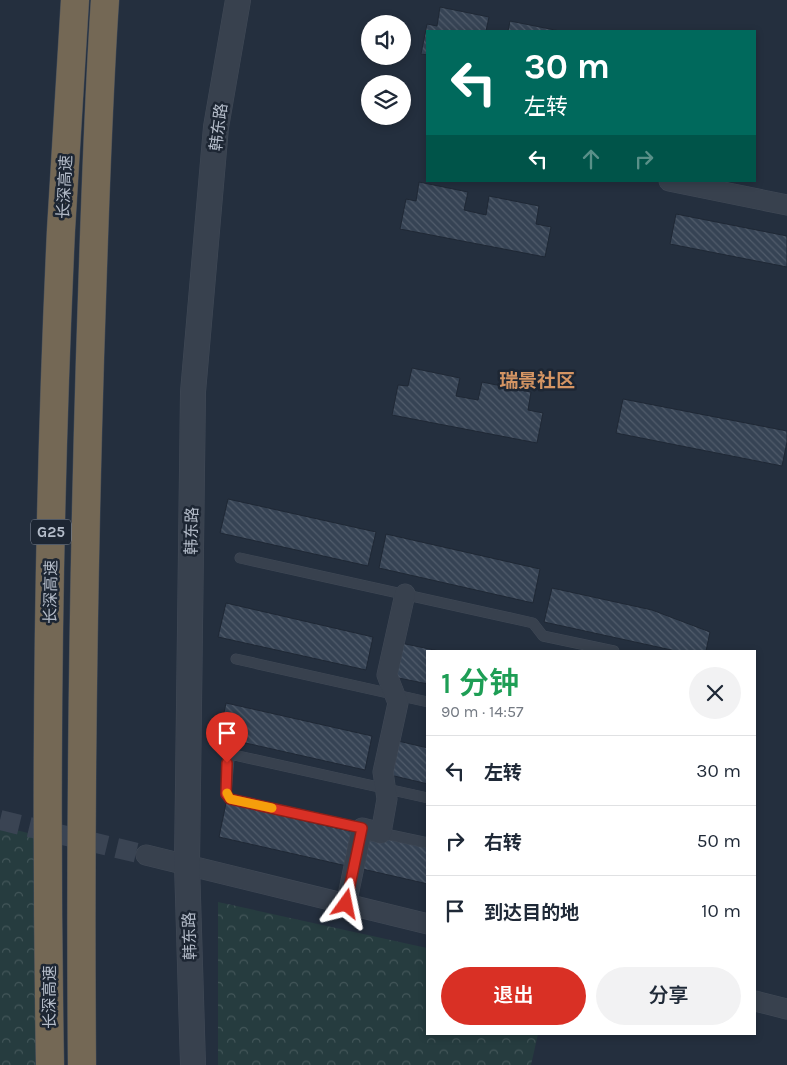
<!DOCTYPE html>
<html lang="zh">
<head>
<meta charset="utf-8">
<style>
	:root { --surface:#fff; --page:#f2f2f3; --text:#1f2937; --muted:#747a83; --line:#e0e1e3; --accent:#d93025 }
	body { margin:0; font-family:Karla,"Noto Sans SC",sans-serif; background:var(--page); color:var(--text); height:100vh; display:flex; flex-direction:column; font-size:19px; white-space:nowrap }
	* { box-sizing:border-box; margin:0 }
	p { font-size:16px; color:var(--muted) }
	.icon { flex:none; width:28px; height:28px; fill:none; stroke:currentColor; stroke-width:2; stroke-linecap:round; stroke-linejoin:round }
	.map { position:relative; flex:1; overflow:hidden }
	.details { position:absolute; left:426px; top:650px; width:330px; height:385px; display:flex; flex-direction:column; background:var(--surface); border-radius:0px; box-shadow:0 2px 8px #0003 }
	.details>* { flex:none }
	.banner { position:absolute; left:426px; top:30px; width:330px; height:152px; border-radius:0px; box-shadow:0 2px 8px #0003; background:#00695c; color:#fff; overflow:hidden }
	.tools { position:absolute; left:361px; top:15px; display:grid; gap:10px }
	.tools a { display:grid; place-items:center; width:50px; height:50px; border-radius:50%; background:var(--surface); box-shadow:0 2px 8px #0003; font-size:25px }
	.pin { position:absolute; display:grid; place-items:center; width:42px; height:42px; color:#fff; margin:-51px -21px; border-radius:50% 50% 50% 0; rotate:-45deg; box-shadow:0 0 5px #0007 }
	.pin .icon { rotate:45deg }
	.me { position:absolute; width:55px; margin:-28px; rotate:12deg; stroke-linejoin:round; filter:drop-shadow(0 0 4px #0008) }
	.turn { display:flex; align-items:center; gap:18px; height:105px; padding:0 15px; font-size:22px }
	.turn .icon { width:65px; height:65px; stroke-width:2.5 }
	.turn b { display:block; font-size:35px; line-height:42px }
	.lanes { display:flex; align-items:center; height:48px; padding:0 15px; background:#0003; justify-content:center; gap:25px; direction:ltr }
	.lanes .off { opacity:.35 }
	.round { display:grid; place-items:center; flex:none; width:52px; height:52px; border-radius:26px; background:var(--page) }
	.overview { display:flex; align-items:center; justify-content:space-between; height:85px; padding:0 15px }
	h1 { font-size:30px; font-weight:600; line-height:38px; color:#1e9e55 }
	.button { display:flex; gap:10px; margin-top:auto; padding:10px 15px }
	.button a { flex:1; height:58px; border-radius:30px; background:var(--accent); color:#fff; font-size:20px; font-weight:600; line-height:58px; text-align:center }
	.button a+a { background:var(--page); color:var(--text) }
	ul { padding:0; list-style:none }
	li { display:flex; align-items:center; gap:15px; height:70px; padding:0 15px; border-top:1px solid var(--line) }
	li div { flex:1 }
	li b { display:block; font-size:19px }
	li em { font-style:normal }
	.map>svg:first-child { display:block }
</style>
</head>
<body>
<div class="map">
<svg width="787" height="1065" viewBox="0 0 787 1065">
	<defs>
		<pattern id="forest-crowns" width="20" height="18" patternUnits="userSpaceOnUse" patternTransform="scale(1.25)"><rect width="20" height="18" fill="#263c3f"/><path d="M2 6a3 3 0 1 1 6 0M12 15a3 3 0 1 1 6 0" fill="none" stroke="#435659"/></pattern>
		<pattern id="building-back-hatch" width="6" height="6" patternUnits="userSpaceOnUse" patternTransform="scale(1.25)"><rect width="6" height="6" fill="#364354"/><path d="M-1 5l2 2M0 0l6 6M5-1l2 2" fill="none" stroke="#515c6b"/></pattern>
	</defs>
	<rect width="100%" height="100%" fill="#242f3e"/>
	<path fill="url(#forest-crowns)" d="M0 826 36 835 39 1065H0Z
		M218 902 427 948 428 1034H538L531 1065H218Z"/>
	<path fill="url(#building-back-hatch)" stroke="#1f2835" d="M440 7 489 17 486 31H428V55L421 54 427 24 437 26Z
		M510 21 560 31H508Z
		M419 182 468 192 464 210 486 215 489 196 539 206 536 224 551 227 545 257 400 229 406 199 416 201Z
		M676 214 787 236V267L670 244Z
		M412 368 460 378 456 396 478 400 482 382 531 392 528 410 543 413 537 443 392 415 398 385 408 386Z
		M623 399 787 431V442L782 466 616 433Z
		M228 499 376 532 368 566 220 533Z
		M386 534 540 569 533 603 379 568Z
		M552 588 652 610 710 632 706 651H676L544 622Z
		M226 603 373 637 366 670 218 637Z
		M396 642 439 651H428V684L389 676Z
		M226 703 372 736 365 770 219 737Z
		M398 741 428 748V784L390 775Z
		M226 803 354 832 347 866 219 837Z
		M366 834 428 848V884L358 868Z"/>
	<g fill="none" stroke-linecap="round" stroke-linejoin="round">
		<path stroke="#3a4453" stroke-width="20" stroke-dasharray="20 10" stroke-linecap="butt" d="M0 820 146 855"/>
		<g stroke="#414a57" stroke-width="11">
			<path id="service" d="M240 558 533 623 543 636 614 651
				M236 659 428 702
				M362 828 230 799 226 794 229 758 234 755 428 798
				M381 833 428 843"/>
		</g>
		<g stroke="#414a57" stroke-width="21">
			<path id="minor" d="M669 181 787 205
				M146 855 428 924
				M346 905 362 828 381 833 387 799 383 772 398 703 387 675 405 594
				M755 1001 787 1009"/>
		</g>
		<g stroke="#414a57" stroke-width="26">
			<path id="tertiary" d="M193 1065 187 864 193 392 216 127 238 0"/>
		</g>
		<g stroke="#434c59" stroke-width="29">
			<path id="motorway" d="M50 1065C45 787 48 508 61 230 65 153 71 77 75 0
				M82 1065C80 829 83 594 90 358 94 239 97 119 105 0"/>
		</g>
		<use href="#service" stroke="#38414e" stroke-width="10"/>
		<use href="#minor" stroke="#38414e" stroke-width="20"/>
		<use href="#tertiary" stroke="#38414e" stroke-width="25"/>
		<use href="#motorway" stroke="#746855" stroke-width="28"/>
	</g>
	<g fill="none" stroke-linecap="round" stroke-linejoin="round">
		<g stroke="#8d1f18" stroke-width="12">
			<path id="route" d="M227 763 226 794 230 799 362 828 346 904"/>
		</g>
		<use href="#route" stroke="#d93025" stroke-width="9"/>
		<path stroke="#f59e0b" stroke-width="9" d="M227 793 230 799 272 808"/>
	</g>
	<g text-anchor="middle" stroke-width="5" stroke-linejoin="round" paint-order="stroke">
		<rect fill="#1d2633" stroke="#878f9c" stroke-width="1" x="31" y="519.5" width="40" height="25" rx="4"/>
		<g font-size="15" font-weight="bold" fill="#b4bcc9">
			<text x="51" y="537">G25</text>
		</g>
		<g font-size="16" fill="#b4bcc9" stroke="#1d2633">
			<text transform="translate(218 127) rotate(-83)" y="6">韩东路</text>
			<text transform="translate(64 187) rotate(-87)" y="6">长深高速</text>
			<text transform="translate(191 531) rotate(-89)" y="6">韩东路</text>
			<text transform="translate(50 592) rotate(-89)" y="6">长深高速</text>
			<text transform="translate(189 936) rotate(-92)" y="6">韩东路</text>
			<text transform="translate(49 997) rotate(-90)" y="6">长深高速</text>
		</g>
		<g font-size="19" font-weight="bold" fill="#d59563" stroke="#1d2633">
			<text x="537" y="387">瑞景社区</text>
		</g>
	</g>
</svg>
<div class="tools">
<a><svg class="icon" aria-label="sound" viewBox="0 0 24 24"><path d="M4 9h4l5-4v14l-5-4H4zM17 9q2 3 0 6"/></svg></a>
<a><svg class="icon" aria-label="layers" viewBox="0 0 24 24"><path d="M12 4l9 5-9 5-9-5zM3 14l9 5 9-5"/></svg></a>
</div>
<div class="pin" style="left:227px;top:763px;background:#d93025"><svg class="icon" aria-label="arrive" viewBox="0 0 24 24"><path d="M6 21V4h12l-3 4 3 4H6"/></svg></div>
<svg class="me" style="left:346px;top:904px" viewBox="-20 -20 40 40"><path d="M0-17L14 15 0 8-14 15z" fill="#d93025" stroke="#fff" stroke-width="4"/></svg>
<div class="banner">
<div class="turn"><svg class="icon" aria-label="left" viewBox="0 0 24 24"><path d="M17 20v-9H6M10 6l-5 5 5 5"/></svg><div><b>30 m</b>左转</div></div>
<div class="lanes"><svg class="icon" aria-label="left" viewBox="0 0 24 24"><path d="M17 20v-9H6M10 6l-5 5 5 5"/></svg><svg class="icon off" aria-label="ahead" viewBox="0 0 24 24"><path d="M12 20V5M6 11l6-6 6 6"/></svg><svg class="icon off" aria-label="right" viewBox="0 0 24 24"><path d="M7 20v-9h11M14 6l5 5-5 5"/></svg></div>
</div>
<section class="details">
<div class="overview"><div><h1>1 分钟</h1><p>90 m · 14:57</p></div><a class="round"><svg class="icon" aria-label="close" viewBox="0 0 24 24"><path d="M6 6l12 12M18 6L6 18"/></svg></a></div>
<ul>
<li><svg class="icon" aria-label="left" viewBox="0 0 24 24"><path d="M17 20v-9H6M10 6l-5 5 5 5"/></svg><div><b>左转</b></div><em>30 m</em></li>
<li><svg class="icon" aria-label="right" viewBox="0 0 24 24"><path d="M7 20v-9h11M14 6l5 5-5 5"/></svg><div><b>右转</b></div><em>50 m</em></li>
<li><svg class="icon" aria-label="arrive" viewBox="0 0 24 24"><path d="M6 21V4h12l-3 4 3 4H6"/></svg><div><b>到达目的地</b></div><em>10 m</em></li>
</ul>
<div class="button"><a>退出</a><a>分享</a></div>
</section>
</div>
</body>
</html>
